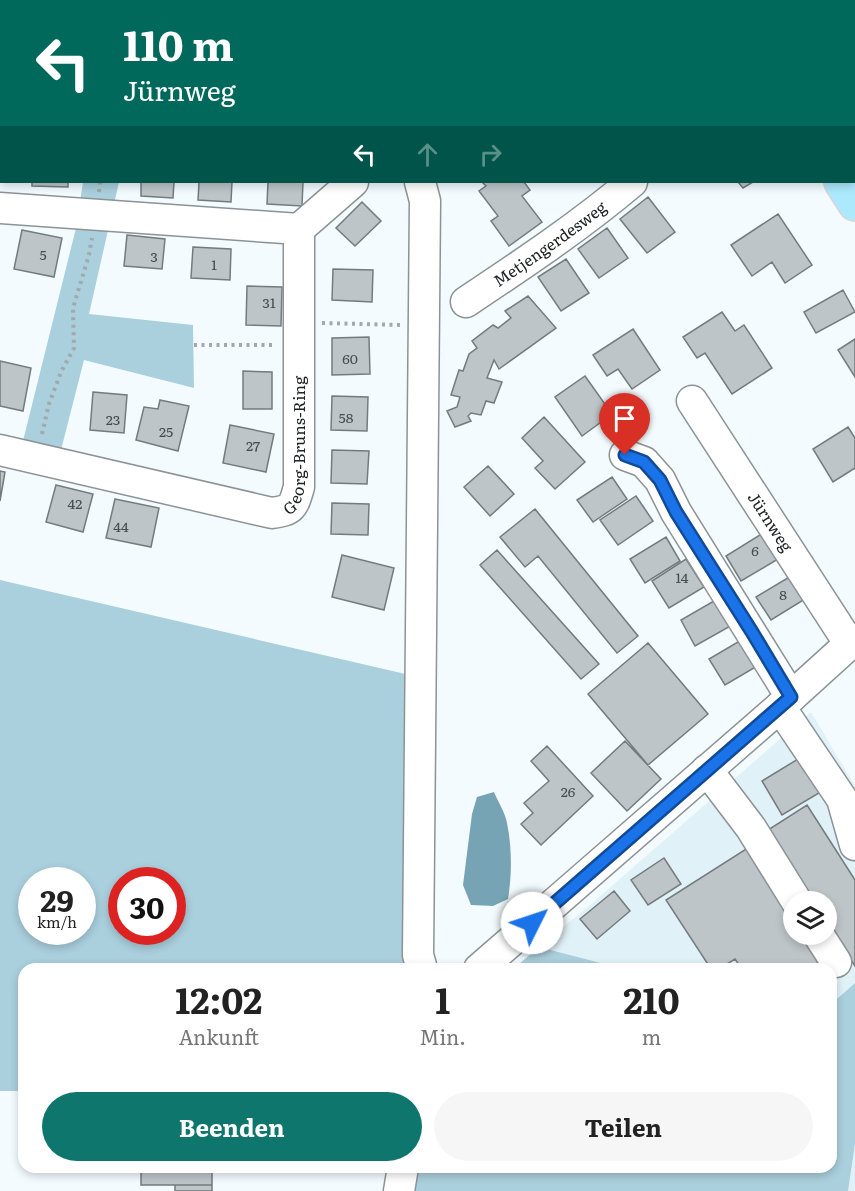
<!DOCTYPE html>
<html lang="de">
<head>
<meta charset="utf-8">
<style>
	:root { --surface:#fff; --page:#f6f6f6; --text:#222; --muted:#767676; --accent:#0f766e }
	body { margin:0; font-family:Literata,serif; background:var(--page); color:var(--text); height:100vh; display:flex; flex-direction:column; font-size:22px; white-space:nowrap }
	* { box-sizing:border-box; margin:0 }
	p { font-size:20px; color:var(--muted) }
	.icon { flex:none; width:33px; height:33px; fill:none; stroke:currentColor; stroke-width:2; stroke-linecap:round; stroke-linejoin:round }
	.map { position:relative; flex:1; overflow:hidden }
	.side { position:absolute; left:18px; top:963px; width:819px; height:210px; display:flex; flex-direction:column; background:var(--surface); border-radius:18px; box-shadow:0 3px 9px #0003 }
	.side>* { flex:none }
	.guide { position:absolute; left:0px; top:0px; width:855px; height:183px; box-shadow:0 3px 9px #0003; background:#00695c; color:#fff; overflow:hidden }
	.buttons { position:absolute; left:783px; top:891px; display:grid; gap:12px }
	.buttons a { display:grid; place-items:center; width:54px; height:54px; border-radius:50%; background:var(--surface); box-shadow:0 3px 9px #0003; font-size:30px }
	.speed { position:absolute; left:18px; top:867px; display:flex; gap:12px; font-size:30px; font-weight:700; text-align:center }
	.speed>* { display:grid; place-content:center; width:78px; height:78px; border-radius:50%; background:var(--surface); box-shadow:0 3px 9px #0003; line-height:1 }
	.speed small { font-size:15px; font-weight:400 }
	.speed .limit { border:9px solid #d22; background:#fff; color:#111 }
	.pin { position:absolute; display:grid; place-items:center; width:51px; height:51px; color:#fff; margin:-62px -26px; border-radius:50% 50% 50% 0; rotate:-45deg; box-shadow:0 0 6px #0007 }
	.pin .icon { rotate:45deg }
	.me { position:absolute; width:66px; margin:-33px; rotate:49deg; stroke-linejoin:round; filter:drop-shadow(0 0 4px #0008) }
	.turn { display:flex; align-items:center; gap:21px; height:126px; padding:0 24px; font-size:27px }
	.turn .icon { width:78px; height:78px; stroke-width:2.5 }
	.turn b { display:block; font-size:42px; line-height:51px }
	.lanes { display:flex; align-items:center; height:57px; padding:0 24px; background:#0003; justify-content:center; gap:30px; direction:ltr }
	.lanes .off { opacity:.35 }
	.eta { display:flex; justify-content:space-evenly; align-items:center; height:102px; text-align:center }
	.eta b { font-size:36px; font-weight:700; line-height:42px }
	.primary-button { display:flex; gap:12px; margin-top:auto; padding:12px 24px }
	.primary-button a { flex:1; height:69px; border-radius:36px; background:var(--accent); color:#fff; font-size:24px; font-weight:700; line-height:69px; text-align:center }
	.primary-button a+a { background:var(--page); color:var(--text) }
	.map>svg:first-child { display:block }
</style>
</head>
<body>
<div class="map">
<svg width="855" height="1191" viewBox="0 0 855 1191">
	<rect width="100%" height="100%" fill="#f3fbfe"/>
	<path fill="#e1f1f8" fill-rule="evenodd" d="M811 712 855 786V983L831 1003V969H624L539 947 590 905ZM794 902H826V934H794Z
		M855 1144V1191H848Z"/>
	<path fill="#aacfdd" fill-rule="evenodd" d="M83 182H119L89 314 193 325 194 388 84 360 61 450 23 441 76 228Z
		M0 580 414 676 410 969H24V1091H0ZM32 880H82V932H32ZM122 880H172V932H122Z
		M539 947 624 969H513Z
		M855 983V1144L848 1191H413L418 1167H831V1004Z"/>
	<path fill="#77a4b4" d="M494 792C498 802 505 812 507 823 512 847 512 875 508 899L493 906 471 905 463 885 472 814 477 797Z"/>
	<path fill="#bec5c8" stroke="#747b7e" stroke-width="1.5" d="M137 0H170V2H137Z
		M610 0H654L655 2H612Z
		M811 0H855L853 2H813Z
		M0 137H2V171H0Z
		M32 182H68V187L32 186Z
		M141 182H174L173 198 141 196Z
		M199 182H232L231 202 198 200Z
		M268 182H303L302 206 267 204Z
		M482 182H524L530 190 522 196 542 222 509 246 491 221 498 216 479 191 486 186Z
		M738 182H753L743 188Z
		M648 197 675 232 647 253 620 219Z
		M362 202 381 221 355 246 336 228Z
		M778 214 812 265 785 283 772 262 752 276 731 245Z
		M607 228 628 258 599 278 578 249Z
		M22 230 62 238 54 277 14 269Z
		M127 235 165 239 162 269 124 266Z
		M193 247 231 249 230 280 191 278Z
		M566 259 589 293 561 311 538 277Z
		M333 269 373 270 372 302 332 300Z
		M247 286 282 287 281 326 246 325Z
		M843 290 855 312 816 333 804 312Z
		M528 296 556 328 499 369 494 360 487 378 502 382 494 403 486 401 481 415 471 413 468 416 471 421 455 427 447 411 457 407 460 397 451 395 459 370 463 371 469 354 477 348 472 341 493 325 498 328 511 318 505 311Z
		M722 312 735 331 744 325 772 368 732 394 705 353 697 358 683 337Z
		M633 329 660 370 632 389 618 369 607 376 593 355Z
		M369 337 370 374 332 375V338Z
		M855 339V377L838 350Z
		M0 361 31 368 23 411 0 406Z
		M243 371 272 372V409H243Z
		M585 376 612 414 582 436 555 397Z
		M93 392 127 395 124 433 90 430Z
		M332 396 368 397 367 431 331 430Z
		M160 400 189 406 178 451 136 440 144 407 158 409Z
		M544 417 585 462 555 489 535 468 543 461 522 438Z
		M230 425 274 434 266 472 223 463Z
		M848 427 855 438V468L833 482 813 449Z
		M332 450 369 451 367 484 331 483Z
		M488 466 514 494 490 516 464 487Z
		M0 471 5 472 0 501Z
		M612 477 627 499 593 522 577 500Z
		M56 485 93 494 83 532 46 522Z
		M636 496 653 521 618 545 600 520Z
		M115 499 159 508 151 547 106 538Z
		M332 503 369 504 368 535 331 534Z
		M535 509 638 636 617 653 538 556 525 567 500 537Z
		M763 533 778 559 741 581 726 556Z
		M666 537 680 561 645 583 630 559Z
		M497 550 599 664 581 679 480 565Z
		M342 555 394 568 384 610 332 597Z
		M686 559 704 587 669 608 652 581Z
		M791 576 805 599 771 620 756 597Z
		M719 598 734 624 695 646 681 620Z
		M743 639 759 665 725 685 709 659Z
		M648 643 708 714 648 765 588 694Z
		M625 741 661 779 627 811 591 773Z
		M547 746 593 796 541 845 521 824 533 813 524 803 549 781 531 761Z
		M803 756 824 790 782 815 762 781Z
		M807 805 855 880V966L826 921V902H814L768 830Z
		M754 844 794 906V934H812L831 969H742L735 959 719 969H711L666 900Z
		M664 858 681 884 648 905 631 880Z
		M614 891 630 911 597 939 580 919Z
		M141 1167H212V1185H141Z
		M175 1185H212V1191H175Z"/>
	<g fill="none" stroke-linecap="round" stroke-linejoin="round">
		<g stroke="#8c9396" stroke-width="33">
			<g id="minor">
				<path d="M381 0 382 2"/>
				<path d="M562 0 563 2"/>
				<path d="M501 2 502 0"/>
				<path d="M0 93H2"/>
				<path d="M420 182 425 201 418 955 422 969"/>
				<path d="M0 208 299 229 353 182"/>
				<path id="s1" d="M466 302C523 264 580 226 632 182"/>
				<path id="s2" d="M692 401 849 643"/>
				<path id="s3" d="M0 450 272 513C293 510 293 507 299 487V229"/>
				<path d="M625 455 644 462 660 480 676 512 791 697"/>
				<path d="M780 707 842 799 855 845"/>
				<path d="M707 770 751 828 797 902"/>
				<path d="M818 934 836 962"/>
				<path d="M479 969 780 707 855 639"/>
				<path d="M399 1191 403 1167"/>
			</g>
		</g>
		<g stroke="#d7d7d8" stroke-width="36">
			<path id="major" d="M718 0 719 2
				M841 182 855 204"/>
		</g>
		<path stroke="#a2a8ab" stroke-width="4" stroke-dasharray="3 4.5" stroke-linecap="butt" d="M685 0 686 2
			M101 2V0
			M99 192 100 182
			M322 323 402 325
			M194 345H274
			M42 434 49 404 61 372 74 348 73 308 89 255 92 238"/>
		<use href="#minor" stroke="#fff" stroke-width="30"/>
		<use href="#major" stroke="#ade9fd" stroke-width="33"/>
	</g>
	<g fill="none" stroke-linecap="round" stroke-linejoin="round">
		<g stroke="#114b97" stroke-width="15">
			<path id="route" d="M532 923 791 697 752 632 676 512 660 480 644 462 625 455"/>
		</g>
		<use href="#route" stroke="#1a73e8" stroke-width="10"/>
	</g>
	<g text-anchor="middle" stroke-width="6" stroke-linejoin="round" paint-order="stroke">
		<g font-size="14" fill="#484c4d">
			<text x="43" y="260">5</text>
			<text x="154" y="262">3</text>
			<text x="214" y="270">1</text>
			<text x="269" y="308">31</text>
			<text x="350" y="364">60</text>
			<text x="346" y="423">58</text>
			<text x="113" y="425">23</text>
			<text x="166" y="437">25</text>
			<text x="253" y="451">27</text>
			<text x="75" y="509">42</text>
			<text x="121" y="532">44</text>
			<text x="755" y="556">6</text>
			<text x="682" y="583">14</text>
			<text x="783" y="600">8</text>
			<text x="568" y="797">26</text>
		</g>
		<g font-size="16" fill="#202324" stroke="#f3fbfe">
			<text dy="6" stroke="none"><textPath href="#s1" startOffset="102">Metjengerdesweg</textPath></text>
			<text dy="6" stroke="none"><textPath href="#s3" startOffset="362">Georg-Bruns-Ring</textPath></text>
			<text dy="6" stroke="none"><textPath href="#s2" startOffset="144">Jürnweg</textPath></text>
		</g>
	</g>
</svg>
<div class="buttons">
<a><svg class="icon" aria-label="layers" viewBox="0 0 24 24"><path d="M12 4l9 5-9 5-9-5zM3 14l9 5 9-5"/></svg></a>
</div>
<div class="speed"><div>29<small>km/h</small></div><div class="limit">30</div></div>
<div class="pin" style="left:625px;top:455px;background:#d93025"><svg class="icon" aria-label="arrive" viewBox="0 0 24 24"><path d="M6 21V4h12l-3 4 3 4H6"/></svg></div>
<svg class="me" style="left:532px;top:923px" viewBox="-20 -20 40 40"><circle r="19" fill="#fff"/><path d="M0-13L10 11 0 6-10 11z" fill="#1a73e8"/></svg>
<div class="guide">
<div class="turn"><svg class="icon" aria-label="left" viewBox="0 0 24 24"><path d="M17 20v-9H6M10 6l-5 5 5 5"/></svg><div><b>110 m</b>Jürnweg</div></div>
<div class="lanes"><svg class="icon" aria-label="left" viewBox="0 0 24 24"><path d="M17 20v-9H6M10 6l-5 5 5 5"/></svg><svg class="icon off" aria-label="ahead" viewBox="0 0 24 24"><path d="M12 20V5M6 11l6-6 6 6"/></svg><svg class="icon off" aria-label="right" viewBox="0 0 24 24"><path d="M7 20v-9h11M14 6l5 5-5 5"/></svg></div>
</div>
<section class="side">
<div class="eta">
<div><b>12:02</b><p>Ankunft</p></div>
<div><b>1</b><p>Min.</p></div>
<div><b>210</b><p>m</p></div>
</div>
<div class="primary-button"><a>Beenden</a><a>Teilen</a></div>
</section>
</div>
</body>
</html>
